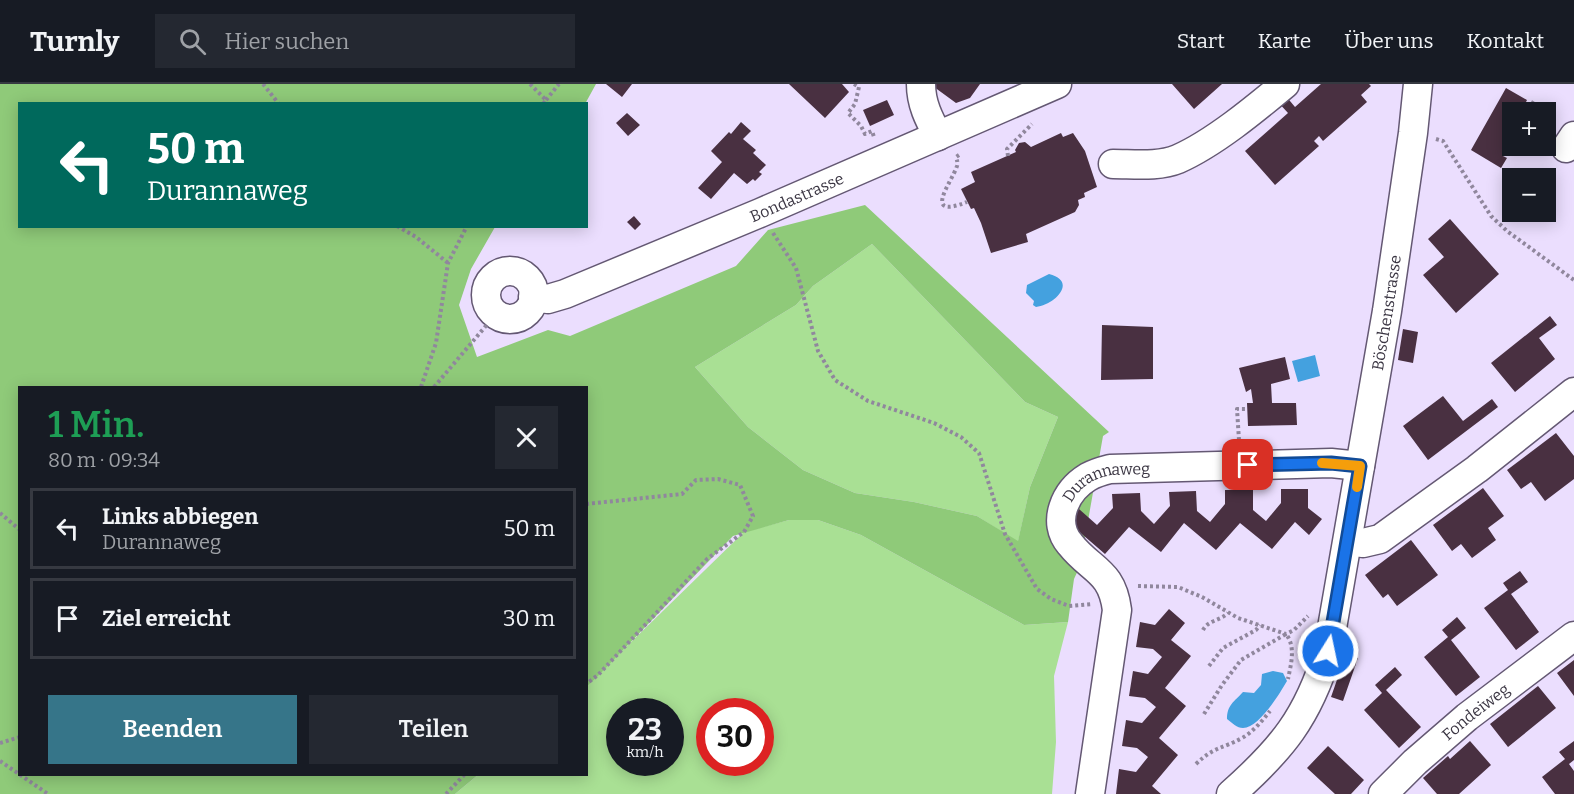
<!DOCTYPE html>
<html lang="de">
<head>
<meta charset="utf-8">
<style>
	:root { --surface:#171b24; --page:#242831; --text:#f1f3f6; --muted:#9ea1a6; --line:#363941; --accent:#367589 }
	body { margin:0; font-family:Bitter,serif; background:var(--page); color:var(--text); height:100vh; display:flex; flex-direction:column; font-size:22px; white-space:nowrap }
	* { box-sizing:border-box; margin:0 }
	p { font-size:20px; color:var(--muted) }
	.icon { flex:none; width:33px; height:33px; fill:none; stroke:currentColor; stroke-width:2; stroke-linecap:round; stroke-linejoin:round }
	.map { position:relative; flex:1; overflow:hidden }
	.panel { position:absolute; left:18px; top:302px; width:570px; height:390px; display:flex; flex-direction:column; background:var(--surface); border-radius:0px; box-shadow:0 3px 15px #0003 }
	.panel>* { flex:none }
	.guide { position:absolute; left:18px; top:18px; width:570px; height:126px; border-radius:0px; box-shadow:0 3px 15px #0003; background:#00695c; color:#fff; overflow:hidden }
	.controls { position:absolute; left:1502px; top:18px; display:grid; gap:12px }
	.controls a { display:grid; place-items:center; width:54px; height:54px; border-radius:0px; background:var(--surface); box-shadow:0 3px 15px #0003; font-size:30px }
	.speed { position:absolute; left:606px; top:614px; display:flex; gap:12px; font-size:30px; font-weight:700; text-align:center }
	.speed>* { display:grid; place-content:center; width:78px; height:78px; border-radius:50%; background:var(--surface); box-shadow:0 3px 15px #0003; line-height:1 }
	.speed small { font-size:15px; font-weight:400 }
	.speed .limit { border:9px solid #d22; background:#fff; color:#111 }
	.pin { position:absolute; display:grid; place-items:center; width:51px; height:51px; color:#fff; margin:-26px; border-radius:12px; box-shadow:0 3px 9px #0006 }
	.me { position:absolute; width:66px; margin:-33px; rotate:10deg; stroke-linejoin:round; filter:drop-shadow(0 0 4px #0008) }
	.turn { display:flex; align-items:center; gap:21px; height:126px; padding:0 30px; font-size:27px }
	.turn .icon { width:78px; height:78px; stroke-width:2.5 }
	.turn b { display:block; font-size:42px; line-height:51px }
	.round { display:grid; place-items:center; flex:none; width:63px; height:63px; border-radius:0px; background:var(--page) }
	.headline { display:flex; align-items:center; justify-content:space-between; height:102px; padding:0 30px }
	h1 { font-size:36px; font-weight:600; line-height:45px; color:#1e9e55 }
	.cta { display:flex; gap:12px; margin-top:auto; padding:12px 30px }
	.cta a { flex:1; height:69px; border-radius:0px; background:var(--accent); color:#fff; font-size:24px; font-weight:600; line-height:69px; text-align:center }
	.cta a+a { background:var(--page); color:var(--text) }
	ul { padding:0; list-style:none }
	li { display:flex; align-items:center; gap:18px; height:81px; margin:0 12px 9px; padding:0 18px; border:3px solid var(--line); border-radius:0px }
	li div { flex:1 }
	li b { display:block; font-size:22px }
	li em { font-style:normal }
	header { display:flex; align-items:center; gap:36px; box-sizing:border-box; height:84px; padding:0 30px; background:var(--surface); border-bottom:2px solid var(--line) }
	header strong { font-size:28px }
	nav { display:flex; gap:33px; margin-inline-start:auto; font-size:21px }
	.search { width:420px; height:54px; background:var(--page); display:flex; align-items:center; gap:15px; box-sizing:border-box; padding:0 21px; border-radius:0px; color:var(--muted); font-size:22px }
	.map>svg:first-child { display:block }
</style>
</head>
<body>
<header>
<strong>Turnly</strong>
<div class="search"><svg class="icon" aria-label="search" viewBox="0 0 24 24"><circle cx="10" cy="10" r="6"/><path d="M15 15l6 6"/></svg>Hier suchen</div>
<nav><a>Start</a><a>Karte</a><a>Über uns</a><a>Kontakt</a></nav>
</header>
<div class="map">
<svg width="1574" height="710" viewBox="0 0 1574 710">
	<rect width="100%" height="100%" fill="#ebdefe"/>
	<path fill="#a9e094" fill-rule="evenodd" d="M872 160 1025 318 1058 333 1030 403 1018 458 977 432 914 418 855 409 803 386 748 343 695 283 796 221 813 202Z
		M789 436H818L861 451 1024 541 1068 538 1054 592 1056 658 1052 710H455L479 690H586L587 601 744 448ZM620 627H670V678H620ZM710 627H760V678H710Z"/>
	<path fill="#8fca79" fill-rule="evenodd" d="M0 0H596L585 20H20V142L495 143 471 185 459 221 477 273 548 246 570 252 736 182 768 146 865 121 1109 348 1103 352 1080 482 1074 495 1068 538 1024 541 861 451 818 436H789L733 452 597 593 587 602 586 303H20V690H479L455 710H0ZM872 160 1025 318 1058 333 1030 403 1018 457 977 432 914 418 855 409 803 386 748 343 695 283 796 221 813 202Z"/>
	<path fill="#44a1df" d="M1049 190C1078 197 1055 221 1036 223L1033 221 1034 217 1026 209 1027 201Z
		M1315 271 1320 292 1298 298 1292 277Z
		M1273 587 1283 589 1287 597C1280 609 1259 644 1243 644 1237 644 1232 639 1227 635 1227 621 1234 618 1243 608L1254 609 1261 601 1262 590Z"/>
	<path fill="#493041" d="M606 0H632L622 13Z
		M789 0H842L849 8 825 34Z
		M930 0H980L970 14 956 19Z
		M1172 0H1222L1194 25Z
		M1321 0H1369L1371 2 1361 11 1367 18 1323 57 1319 52 1314 57 1319 62 1275 101 1245 67 1288 29 1277 17 1285 11 1295 23Z
		M1506 4 1527 16 1521 28H1512V57L1503 72 1507 74 1501 84 1471 66Z
		M887 16 894 31 870 42 863 26Z
		M627 29 640 41 628 52 616 39Z
		M741 38 751 47 743 55 756 66 753 69 766 81 759 88 762 90 755 97 753 95 747 100 734 89 711 115 698 104 722 78 711 67 729 48 731 50Z
		M1061 49 1063 53 1073 49 1085 67 1097 103 1084 109 1085 113 1078 116 1079 121 1075 128 1026 150 1028 158 991 169 981 139 974 124 971 125 961 105 975 98 971 88 1016 68 1015 66 1019 59 1025 58 1031 63Z
		M634 132 641 140 635 146 627 138Z
		M1450 135 1499 190 1456 229 1423 191 1444 173 1428 155Z
		M1550 232 1557 241 1539 254 1555 275 1515 308 1491 279Z
		M1102 241 1153 243V295L1101 296Z
		M1403 245 1418 248 1413 279 1398 276Z
		M1285 273 1290 295 1271 300 1272 319H1296L1297 341 1248 342 1247 319H1253L1251 305 1246 308 1239 284Z
		M1443 312 1463 337 1492 315 1498 323 1428 376 1403 342Z
		M1556 349 1574 372V395L1545 417 1531 398 1521 405 1507 386Z
		M1483 404 1504 432 1488 444 1496 456 1472 474 1461 460 1452 467 1433 441Z
		M1281 405H1308V424L1322 435 1309 451 1295 438 1272 465 1240 439 1216 466 1184 439 1161 468 1129 443 1105 470 1076 445 1075 431 1079 425 1097 441 1113 424 1112 410 1140 409 1141 427 1154 440 1170 422 1169 408 1196 407 1197 427 1210 438 1225 420V406H1253V426L1266 437 1281 419Z
		M1411 456 1438 491 1397 522 1388 510 1383 514 1365 491Z
		M1520 487 1528 498 1511 510 1539 548 1516 566 1484 524 1508 506 1503 499Z
		M1169 525 1185 539 1171 556 1191 572 1165 604 1186 622 1159 654 1178 671 1152 702 1161 710H1116L1119 685 1136 688 1148 673 1137 664 1122 662 1126 636 1142 639 1156 623 1145 614 1129 612 1133 587 1148 590 1162 573 1153 565 1136 563 1140 538 1155 541Z
		M1457 533 1466 544 1451 556 1480 593 1456 612 1424 573 1448 553 1442 546Z
		M1346 570 1358 574 1343 617 1331 613Z
		M1574 576V612L1557 589Z
		M1395 583 1402 591 1386 606 1421 643 1399 664 1364 626 1382 609 1375 601Z
		M1538 602 1556 624 1508 663 1490 640Z
		M1470 657 1491 681 1459 710H1437L1423 694 1448 672 1450 675Z
		M1574 657V676L1569 680 1574 687V710H1555L1542 693 1565 675 1559 668Z
		M1328 662 1364 696 1351 710H1335L1307 684Z"/>
	<g fill="none" stroke-linecap="round" stroke-linejoin="round">
		<g stroke="#645873" stroke-width="31">
			<g id="minor">
				<path d="M921 0C921 20 929 35 938 52"/>
				<path d="M1566 64 1574 52"/>
				<path d="M1113 80C1134 80 1159 83 1178 75 1214 59 1255 25 1285 0"/>
				<circle cx="510" cy="211" r="24"/>
				<path id="s1" d="M533 213 548 215 565 210 760 129 1057 0"/>
				<path d="M1348 457 1363 459 1380 455 1477 385 1574 308"/>
				<path id="s2" d="M1090 710 1117 526C1112 486 1091 487 1070 460 1051 438 1065 407 1088 393 1095 389 1102 387 1110 385L1331 379 1360 382"/>
				<path id="s3" d="M1231 710C1282 665 1308 633 1328 567L1387 227 1413 49 1418 0"/>
				<path id="s4" d="M1383 710 1415 678 1467 633 1574 552"/>
			</g>
		</g>
		<path stroke="#90879d" stroke-width="4" stroke-dasharray="3 3" stroke-linecap="butt" d="M263 0 279 20
			M530 0 546 16 543 20
			M854 0 859 3 855 20 848 29 861 42 865 50 872 47 874 53
			M546 16 559 0
			M1531 18 1541 24 1545 28
			M1545 29 1548 46
			M1436 55 1443 57 1491 132 1507 147 1574 196
			M959 71 956 73C957 77 958 78 957 82 952 98 921 136 967 118
			M1008 72 1007 65 1032 40
			M397 142 416 153 448 179
			M773 149 796 184 818 267 835 296 868 317 934 339 961 353 979 369 1005 450 1037 505 1051 515 1069 522 1092 520
			M421 303 436 259 448 179 467 142
			M434 303 496 230
			M1239 356 1237 325H1248
			M586 420 682 410 696 396 718 395 740 401 753 432 744 448 707 475 598 591 586 600
			M0 429 20 446
			M1138 502 1178 503 1202 513 1238 534 1286 550 1294 546 1308 532
			M1203 546C1208 536 1220 537 1228 529
			M1209 582 1223 564 1256 546 1260 541
			M1204 630 1222 601 1241 576 1286 550C1296 563 1291 580 1288 595
			M0 659 20 653
			M0 677 48 710
			M1196 680C1215 662 1222 665 1242 654 1253 648 1262 637 1270 627
			M446 710 465 690"/>
		<use href="#minor" stroke="#fff" stroke-width="28"/>
	</g>
	<g fill="none" stroke-linecap="round" stroke-linejoin="round">
		<g stroke="#114b97" stroke-width="15">
			<path id="route" d="M1248 381 1331 379 1360 382 1328 567"/>
		</g>
		<use href="#route" stroke="#1a73e8" stroke-width="10"/>
		<path stroke="#f59e0b" stroke-width="10" d="M1322 379 1360 382 1357 403"/>
	</g>
	<g text-anchor="middle" stroke-width="6" stroke-linejoin="round" paint-order="stroke">
		<g font-size="16" fill="#3b3643" stroke="#fff">
			<text dy="6" stroke="none"><textPath href="#s1" startOffset="284">Bondastrasse</textPath></text>
			<text dy="6" stroke="none"><textPath href="#s3" startOffset="519">Böschenstrasse</textPath></text>
			<text dy="6" stroke="none"><textPath href="#s2" startOffset="364">Durannaweg</textPath></text>
			<text dy="6" stroke="none"><textPath href="#s4" startOffset="124">Fondeiweg</textPath></text>
		</g>
	</g>
</svg>
<div class="controls">
<a>+</a>
<a>−</a>
</div>
<div class="speed"><div>23<small>km/h</small></div><div class="limit">30</div></div>
<div class="pin" style="left:1248px;top:381px;background:#d93025"><svg class="icon" aria-label="arrive" viewBox="0 0 24 24"><path d="M6 21V4h12l-3 4 3 4H6"/></svg></div>
<svg class="me" style="left:1328px;top:567px" viewBox="-20 -20 40 40"><circle r="17" fill="#1a73e8" stroke="#fff" stroke-width="3"/><path d="M0-11L8 9 0 5-8 9z" fill="#fff"/></svg>
<div class="guide">
<div class="turn"><svg class="icon" aria-label="left" viewBox="0 0 24 24"><path d="M17 20v-9H6M10 6l-5 5 5 5"/></svg><div><b>50 m</b>Durannaweg</div></div>
</div>
<section class="panel">
<div class="headline"><div><h1>1 Min.</h1><p>80 m · 09:34</p></div><a class="round"><svg class="icon" aria-label="close" viewBox="0 0 24 24"><path d="M6 6l12 12M18 6L6 18"/></svg></a></div>
<ul>
<li><svg class="icon" aria-label="left" viewBox="0 0 24 24"><path d="M17 20v-9H6M10 6l-5 5 5 5"/></svg><div><b>Links abbiegen</b><p>Durannaweg</p></div><em>50 m</em></li>
<li><svg class="icon" aria-label="arrive" viewBox="0 0 24 24"><path d="M6 21V4h12l-3 4 3 4H6"/></svg><div><b>Ziel erreicht</b></div><em>30 m</em></li>
</ul>
<div class="cta"><a>Beenden</a><a>Teilen</a></div>
</section>
</div>
</body>
</html>
